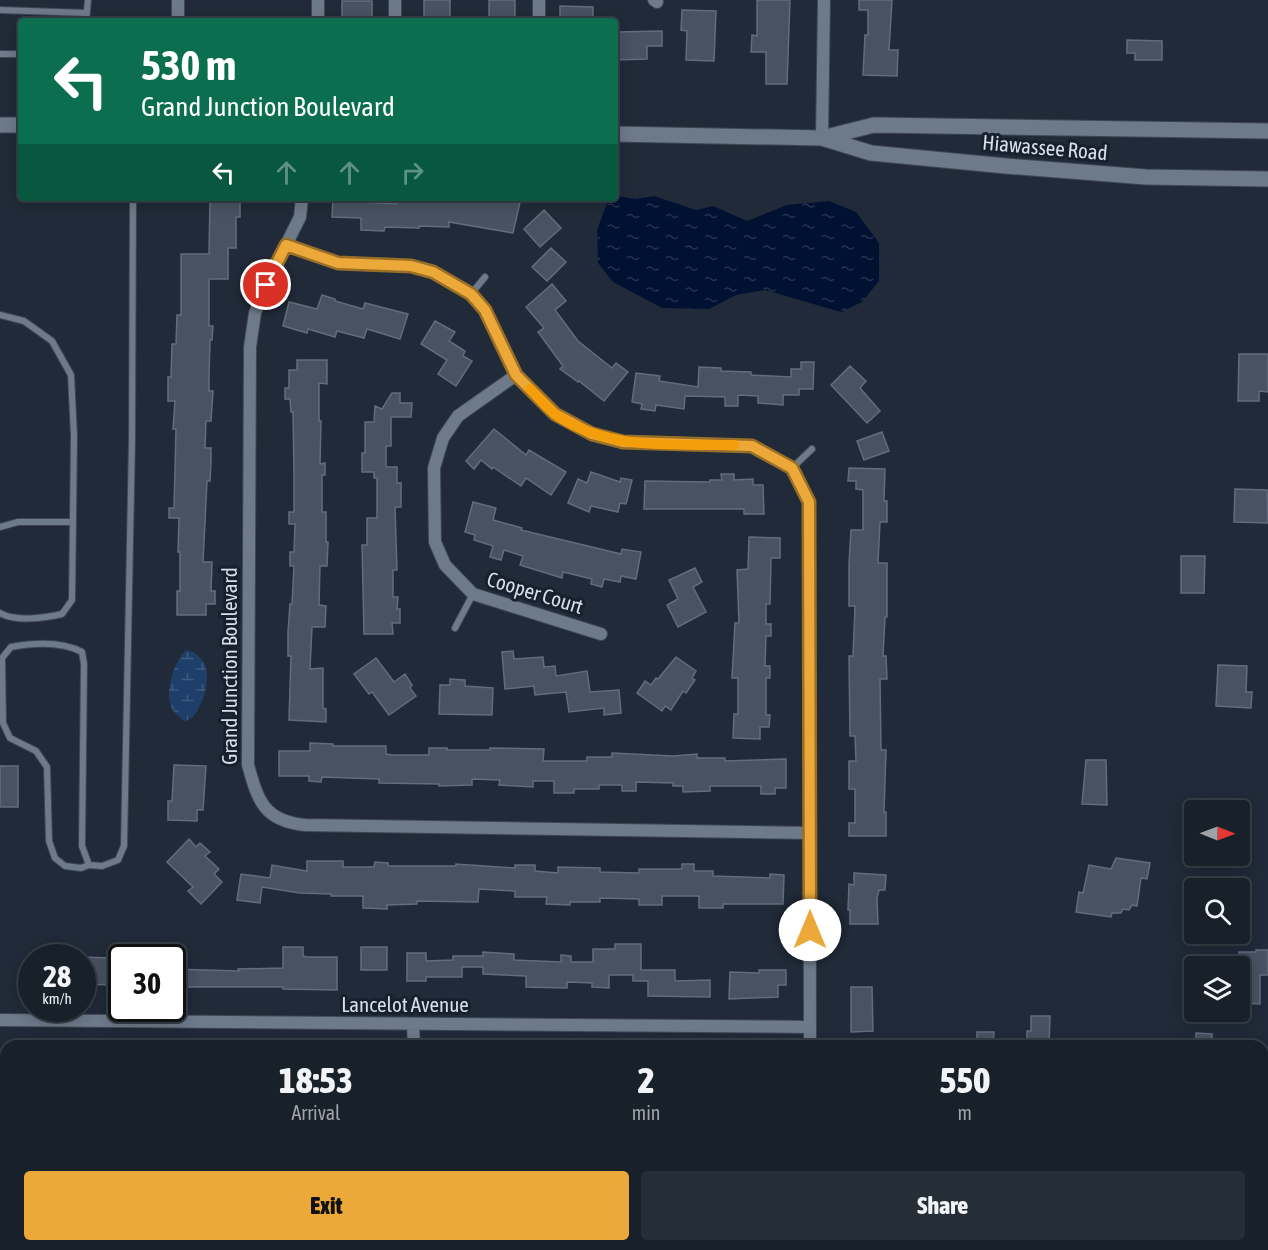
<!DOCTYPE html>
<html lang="en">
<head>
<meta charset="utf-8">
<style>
	:root { --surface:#18202a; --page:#252d36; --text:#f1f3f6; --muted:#9fa3a8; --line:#363e47; --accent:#eca93a }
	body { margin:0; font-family:"Asap Condensed",sans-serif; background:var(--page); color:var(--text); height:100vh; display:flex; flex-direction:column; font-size:22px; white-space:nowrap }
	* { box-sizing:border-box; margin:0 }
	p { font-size:20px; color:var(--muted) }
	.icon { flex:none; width:33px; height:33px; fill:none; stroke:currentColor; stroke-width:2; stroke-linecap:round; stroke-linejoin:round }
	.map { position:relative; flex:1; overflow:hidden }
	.side { position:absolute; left:0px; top:1040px; width:1269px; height:212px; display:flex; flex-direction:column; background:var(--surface); border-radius:18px 18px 0 0; box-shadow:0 3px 15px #0003,0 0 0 2px var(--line) }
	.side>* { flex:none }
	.guide { position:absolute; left:18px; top:18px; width:600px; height:183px; border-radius:6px; box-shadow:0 3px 15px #0003,0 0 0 2px var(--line); background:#0b6e4f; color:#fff; overflow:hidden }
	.needle { width:39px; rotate:91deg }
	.controls { position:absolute; left:1184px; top:800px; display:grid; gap:12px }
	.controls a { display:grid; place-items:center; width:66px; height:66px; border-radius:6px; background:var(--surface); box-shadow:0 3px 15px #0003,0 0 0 2px var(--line); font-size:30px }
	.speed { position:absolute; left:18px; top:944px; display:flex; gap:12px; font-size:30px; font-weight:700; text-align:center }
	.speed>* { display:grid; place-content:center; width:78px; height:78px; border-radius:50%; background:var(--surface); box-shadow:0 3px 15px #0003,0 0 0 2px var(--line); line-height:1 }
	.speed small { font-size:15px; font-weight:400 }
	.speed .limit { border:3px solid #111; border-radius:9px; background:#fff; color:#111 }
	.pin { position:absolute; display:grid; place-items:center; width:51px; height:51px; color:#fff; margin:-26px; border:3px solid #fff; border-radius:50%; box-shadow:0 2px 6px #0007 }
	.me { position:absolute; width:66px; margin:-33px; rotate:0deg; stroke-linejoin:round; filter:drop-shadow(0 0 4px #0008) }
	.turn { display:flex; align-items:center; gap:21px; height:126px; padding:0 24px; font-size:27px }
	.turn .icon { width:78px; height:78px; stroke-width:2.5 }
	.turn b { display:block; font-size:42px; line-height:51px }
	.lanes { display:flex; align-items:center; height:57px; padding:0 24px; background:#0003; justify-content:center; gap:30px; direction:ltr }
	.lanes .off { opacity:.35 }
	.eta { display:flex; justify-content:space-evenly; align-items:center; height:102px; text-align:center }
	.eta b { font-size:36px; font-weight:800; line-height:42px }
	.primary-button { display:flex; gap:12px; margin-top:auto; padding:12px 24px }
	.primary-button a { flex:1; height:69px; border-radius:6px; background:var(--accent); color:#111; font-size:24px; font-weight:800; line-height:69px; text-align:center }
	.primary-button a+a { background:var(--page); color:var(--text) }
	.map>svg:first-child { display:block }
</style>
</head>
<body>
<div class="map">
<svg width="1268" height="1250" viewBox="0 0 1268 1250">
	<defs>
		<pattern id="wetland-marsh" width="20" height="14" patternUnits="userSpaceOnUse" patternTransform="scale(1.5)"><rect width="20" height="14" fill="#1e3f6a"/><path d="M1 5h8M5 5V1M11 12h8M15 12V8" fill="none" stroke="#3e5a7f"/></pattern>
		<pattern id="water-ripples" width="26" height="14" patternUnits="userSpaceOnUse" patternTransform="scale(1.5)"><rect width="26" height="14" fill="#001132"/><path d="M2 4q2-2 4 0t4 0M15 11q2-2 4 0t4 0" fill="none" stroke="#253350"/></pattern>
	</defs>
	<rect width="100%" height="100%" fill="#202a38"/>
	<path fill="url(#wetland-marsh)" d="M186 650C215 656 209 691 198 709 197 711 194 716 193 717 191 719 187 720 184 721 180 717 172 712 171 706 165 689 174 662 186 650Z"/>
	<path fill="url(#water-ripples)" d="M618 196 635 199 654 196 696 210 713 206 747 221 787 205 829 201 856 212 879 243V281L862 302 841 312 765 290 736 295 709 309 662 308 613 282 598 263 597 230 607 203Z"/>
	<path fill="#475262" stroke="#616d7e" stroke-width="1.5" d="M424 0H450V21H424Z
		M489 0H515V21H489Z
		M757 0H790L787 84H766V52H751L752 35 757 36Z
		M859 0H892L889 50H898L897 76 863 75 865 35H868V10H859Z
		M342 1H372V21H342Z
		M560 6 593 7V21H560Z
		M682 10 716 11 714 61 686 60 687 31 681 30Z
		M662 31V46H647V59L615 60V32Z
		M1127 40 1162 41V60H1135V53H1127Z
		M210 198H240V217H236V248H228V279H209V326H213L212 340H210L209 377V391H213L211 421H206L205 448H211V461L210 481H207L203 562H212L211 591H215V604H206V615H177V591H180V552H178L179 518H169V508H174L176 429H173L175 401H168V377H171L172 344H176L177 315H181V254H209Z
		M333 198H357V202L397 204V198H476L495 202 496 198H521L513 233 449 222V227L419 226V228L385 227 384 231 361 230V218L332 217Z
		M544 210 561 228 540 247 524 229Z
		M551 248 566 262 547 281 532 267Z
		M552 284 566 301 555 310 578 341 612 368 616 363 628 372 604 401 579 381 578 382 560 369 563 366 538 332 544 328 526 307Z
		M322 295 335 299V301L363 309 365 303 408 314 400 339 367 329 364 338 337 331 335 337 308 329 307 333 283 326 289 302 317 309Z
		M435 321 455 332 449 341 465 351 463 356 472 361 456 386 438 374 447 360 421 344Z
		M1239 354H1268V392L1259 391V401H1238Z
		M297 360H327V384L319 383V421H321L320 464 325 463V475H322V512H326V542H328L327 566H320L319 605 326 606 325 627H312L310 669 323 668V708L326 709V722L289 720 291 656H288V632L290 604H292L294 566H290V552H294L295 524H289V512H294V475L293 412H291L290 399H285V388H289V370H297Z
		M801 362H814L813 389H799V395H783V405L758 403V396L738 395V406H725V397L685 396 684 409 656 405 655 411 641 409 642 404 632 402 636 373 660 376 659 381 698 387 699 367 721 368V371L751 372V375L791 377V369H801Z
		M850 366 866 381 860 388 880 411 867 423 831 385Z
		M392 393H400V403H412L411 417H391V446H386V467H397V483H401V507H395L397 570H393V597H398L397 609H400V623H392L393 634H364L362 545H367V518H377V478H374V472H362V453H365V422H374L375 406 382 409Z
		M494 429 526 455 529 450 566 472 551 495 526 478 521 486 493 467 492 469 481 460 474 469 466 461Z
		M882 432 889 451 864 460 857 441Z
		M849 468 885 469 884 501H887V522H880L878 563H887V617H885L883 656H886L887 679H880L881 750H886L884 812H886V836H849V823H855V789H849V761H856L855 736H850L849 656H853L855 606H849V564L851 530H863V490L856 489V481H848Z
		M591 472 620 482 621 478 632 480 626 504 620 503 618 512 591 506 589 512 568 503 578 479 587 483Z
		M721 474H734V480L753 479V485H763L764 514H744V509H644L645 481 710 482V480H722Z
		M1235 489 1267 490 1268 523 1234 522Z
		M473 502 496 508 493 520 522 528 521 530 621 554 622 549 641 552 636 579 621 576 620 582 604 579 602 587 591 584 592 579 563 572 562 578 520 565 523 556 504 550 501 560 490 557 493 546 474 540 475 535 465 532Z
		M749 537 780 538V558H771L770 604H766V624H771V636H766L765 666H770V678H766V715H770L769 727H760V739L733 738 734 714H738V678H732L735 623H739L737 570 748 569Z
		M1181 556H1205L1204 593H1181Z
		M695 568 702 582 693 587 706 612 678 627 667 605 678 599 669 580Z
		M513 651 514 659 543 657 544 667 555 666 556 676 587 671 590 692 619 690 621 713 604 715V708L569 712 566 692 535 695 534 686 505 689 502 652Z
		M676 657 696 671 692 678 695 680 686 693 683 691 671 710 665 706 662 711 637 693 645 681 651 685 656 678 658 679Z
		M376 658 394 682 405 674 412 685 410 688 416 696 389 715 372 692 369 694 354 674Z
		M1218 665 1247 666 1246 692H1252L1251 708 1216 706Z
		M450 679 465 680V686L493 688 492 715 439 714 440 685H450Z
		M310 743 333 744V746H386V754L393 755H429V748H447V750H490V748L544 749 543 761H587V757H612V753L673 756 697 754V758H725V761L786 759V788H775V794H761V786H710V791L683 792V786H673V783L636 782V791H622V785H599V789H574V793H554V781H533V787L499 785 500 780 472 779V785L439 786V784L379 783V779L322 777 321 782 309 781V776H279V751H310Z
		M1086 760H1106L1107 805 1082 804Z
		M174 765 206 766 203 810H197V821L168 820V801H172Z
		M0 766H18V807H0Z
		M189 839 196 847 200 843 210 852 205 856 219 869 214 874 222 882 201 904 188 891 193 887 167 862Z
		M1116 858 1150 863 1147 879 1141 878 1137 906 1132 905 1129 910 1123 909 1121 913H1112L1111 917 1076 912 1079 892 1083 893 1089 865 1111 869Z
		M307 861H343V867H374L375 862 388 863V866H456V864L515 868V865H535V871L558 873V867L600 868V872L639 873V869H682V864H694V871H713V876L770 878V874L784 875 783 904H723V908H699V896H662V905H639V899L600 898V902H570V905L546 904 547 897H515V891L479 889 478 902 417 901V904L387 905V909L363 908V896H331V894L300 893 262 887 260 903 237 900 241 874 270 878 272 865 307 871Z
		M854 873 886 875 885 890H879L877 898 878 924H850V910H848L849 884 854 885Z
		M615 944H641V970H675V981L710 980V997L648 996V981H633V975H609V988L592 987V983L567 982V988L526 987V976L483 974V967H462V977H426V981H407V953H426V961L453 960V956H483V952L514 954V960L561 962V955L571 956V962H593V949H615Z
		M283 947H303V956L307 957H337V990L283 989V987H172V969L239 971 238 969 283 968Z
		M361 947H387V970H361Z
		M1256 950H1268V975H1260V1004L1239 1003V952H1256Z
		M82 957 111 958 110 985 82 984Z
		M759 970H786V985H778V997L729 999 730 972 759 973Z
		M851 987H872L873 1031 851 1032Z
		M1031 1016H1050L1049 1046H1027V1031H1031Z
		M977 1032H994L993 1046H977Z
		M1196 1033 1212 1034V1046H1196Z"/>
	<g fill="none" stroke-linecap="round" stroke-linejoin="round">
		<g stroke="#3f4754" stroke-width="8">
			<path id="lane" d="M0 10 87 13
				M86 21 88 0
				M0 54H21
				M471 294 485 277
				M0 315 24 321 52 341 71 375 74 436 72 600 62 614C45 618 16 622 0 613
				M792 468 812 449
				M0 527 18 522H72
				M455 628 473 594
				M89 865 82 846 84 664 82 652C61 641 33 643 11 647L2 658 3 723 10 738 36 751 47 767 49 841 55 858 65 866 81 868 89 865 102 866 118 860 124 846 132 440 133 198"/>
		</g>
		<g stroke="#3f4754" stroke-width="14">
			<path id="street" d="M395 0V21
				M654 0 657 2
				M178 21V0
				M318 21V0
				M539 21V0
				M822 138 824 0
				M302 198 300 217 266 285 255 313 250 347 248 765C258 801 264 821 305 825L809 833
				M286 245 338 263 411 266 433 272 471 294 485 310 516 375 555 414 592 434 623 442 751 446 792 468 809 502 810 1046
				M516 375 458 416 443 438 434 468 435 542 445 565 473 594 601 634
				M0 1020 810 1027
				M413 1025 414 1046
				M1263 1098 1268 1099
				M0 1215H6
				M417 1245V1250
				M809 1250V1245"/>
		</g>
		<g stroke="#3f4754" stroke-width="17">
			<path id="secondary" d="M0 125H21
				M615 134 822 138 874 125 1268 131
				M822 138 871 153 1006 166 1146 177 1268 179"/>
		</g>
		<path stroke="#6c7480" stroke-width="2" stroke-dasharray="3 3" stroke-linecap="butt" d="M921 1250V1245"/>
		<use href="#lane" stroke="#6d7a8a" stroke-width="6"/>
		<use href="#street" stroke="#6d7a8a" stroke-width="12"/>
		<use href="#secondary" stroke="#6d7a8a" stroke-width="15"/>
	</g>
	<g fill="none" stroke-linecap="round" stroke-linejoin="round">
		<g stroke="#996e26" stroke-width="15">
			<path id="route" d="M266 285 286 245 338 263 411 266 433 272 471 294 485 310 516 375 555 414 592 434 623 442 752 446 792 468 809 502 810 930"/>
		</g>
		<use href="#route" stroke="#eca93a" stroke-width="10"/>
		<path stroke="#f59e0b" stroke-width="10" d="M530 389C538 397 547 408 556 415 609 451 673 444 734 445"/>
	</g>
	<g text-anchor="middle" stroke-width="6" stroke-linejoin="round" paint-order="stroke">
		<g font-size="21" fill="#d9dfe9" stroke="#16202e">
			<text transform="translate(1045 148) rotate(5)" y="7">Hiawassee Road</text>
			<text transform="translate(535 593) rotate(17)" y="7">Cooper Court</text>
			<text transform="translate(230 666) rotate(-90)" y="7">Grand Junction Boulevard</text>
			<text x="405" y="1012">Lancelot Avenue</text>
		</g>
	</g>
</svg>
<div class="controls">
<a><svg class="needle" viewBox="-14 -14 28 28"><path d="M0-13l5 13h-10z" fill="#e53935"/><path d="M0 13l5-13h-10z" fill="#9fa3a8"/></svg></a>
<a><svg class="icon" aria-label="search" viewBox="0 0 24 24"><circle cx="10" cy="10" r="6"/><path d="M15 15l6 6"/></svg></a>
<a><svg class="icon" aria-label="layers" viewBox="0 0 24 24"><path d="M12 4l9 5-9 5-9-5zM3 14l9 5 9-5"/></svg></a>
</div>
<div class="speed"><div>28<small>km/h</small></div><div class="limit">30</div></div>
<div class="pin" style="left:266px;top:285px;background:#d93025"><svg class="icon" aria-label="arrive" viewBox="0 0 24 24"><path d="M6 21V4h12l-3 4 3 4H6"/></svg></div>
<svg class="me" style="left:810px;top:930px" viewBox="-20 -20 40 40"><circle r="19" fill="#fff"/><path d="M0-13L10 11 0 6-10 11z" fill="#eca93a"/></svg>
<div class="guide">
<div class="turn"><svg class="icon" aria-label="left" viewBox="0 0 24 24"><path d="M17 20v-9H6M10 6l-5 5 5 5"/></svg><div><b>530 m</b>Grand Junction Boulevard</div></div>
<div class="lanes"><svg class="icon" aria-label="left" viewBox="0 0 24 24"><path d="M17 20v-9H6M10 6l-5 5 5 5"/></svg><svg class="icon off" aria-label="ahead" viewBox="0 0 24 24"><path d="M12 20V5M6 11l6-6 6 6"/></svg><svg class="icon off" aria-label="ahead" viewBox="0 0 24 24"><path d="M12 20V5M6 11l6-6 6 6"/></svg><svg class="icon off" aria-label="right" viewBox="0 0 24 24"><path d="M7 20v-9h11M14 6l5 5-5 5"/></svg></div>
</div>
<section class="side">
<div class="eta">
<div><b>18:53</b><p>Arrival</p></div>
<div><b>2</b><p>min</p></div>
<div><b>550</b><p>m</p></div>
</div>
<div class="primary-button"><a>Exit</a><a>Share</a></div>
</section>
</div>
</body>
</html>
